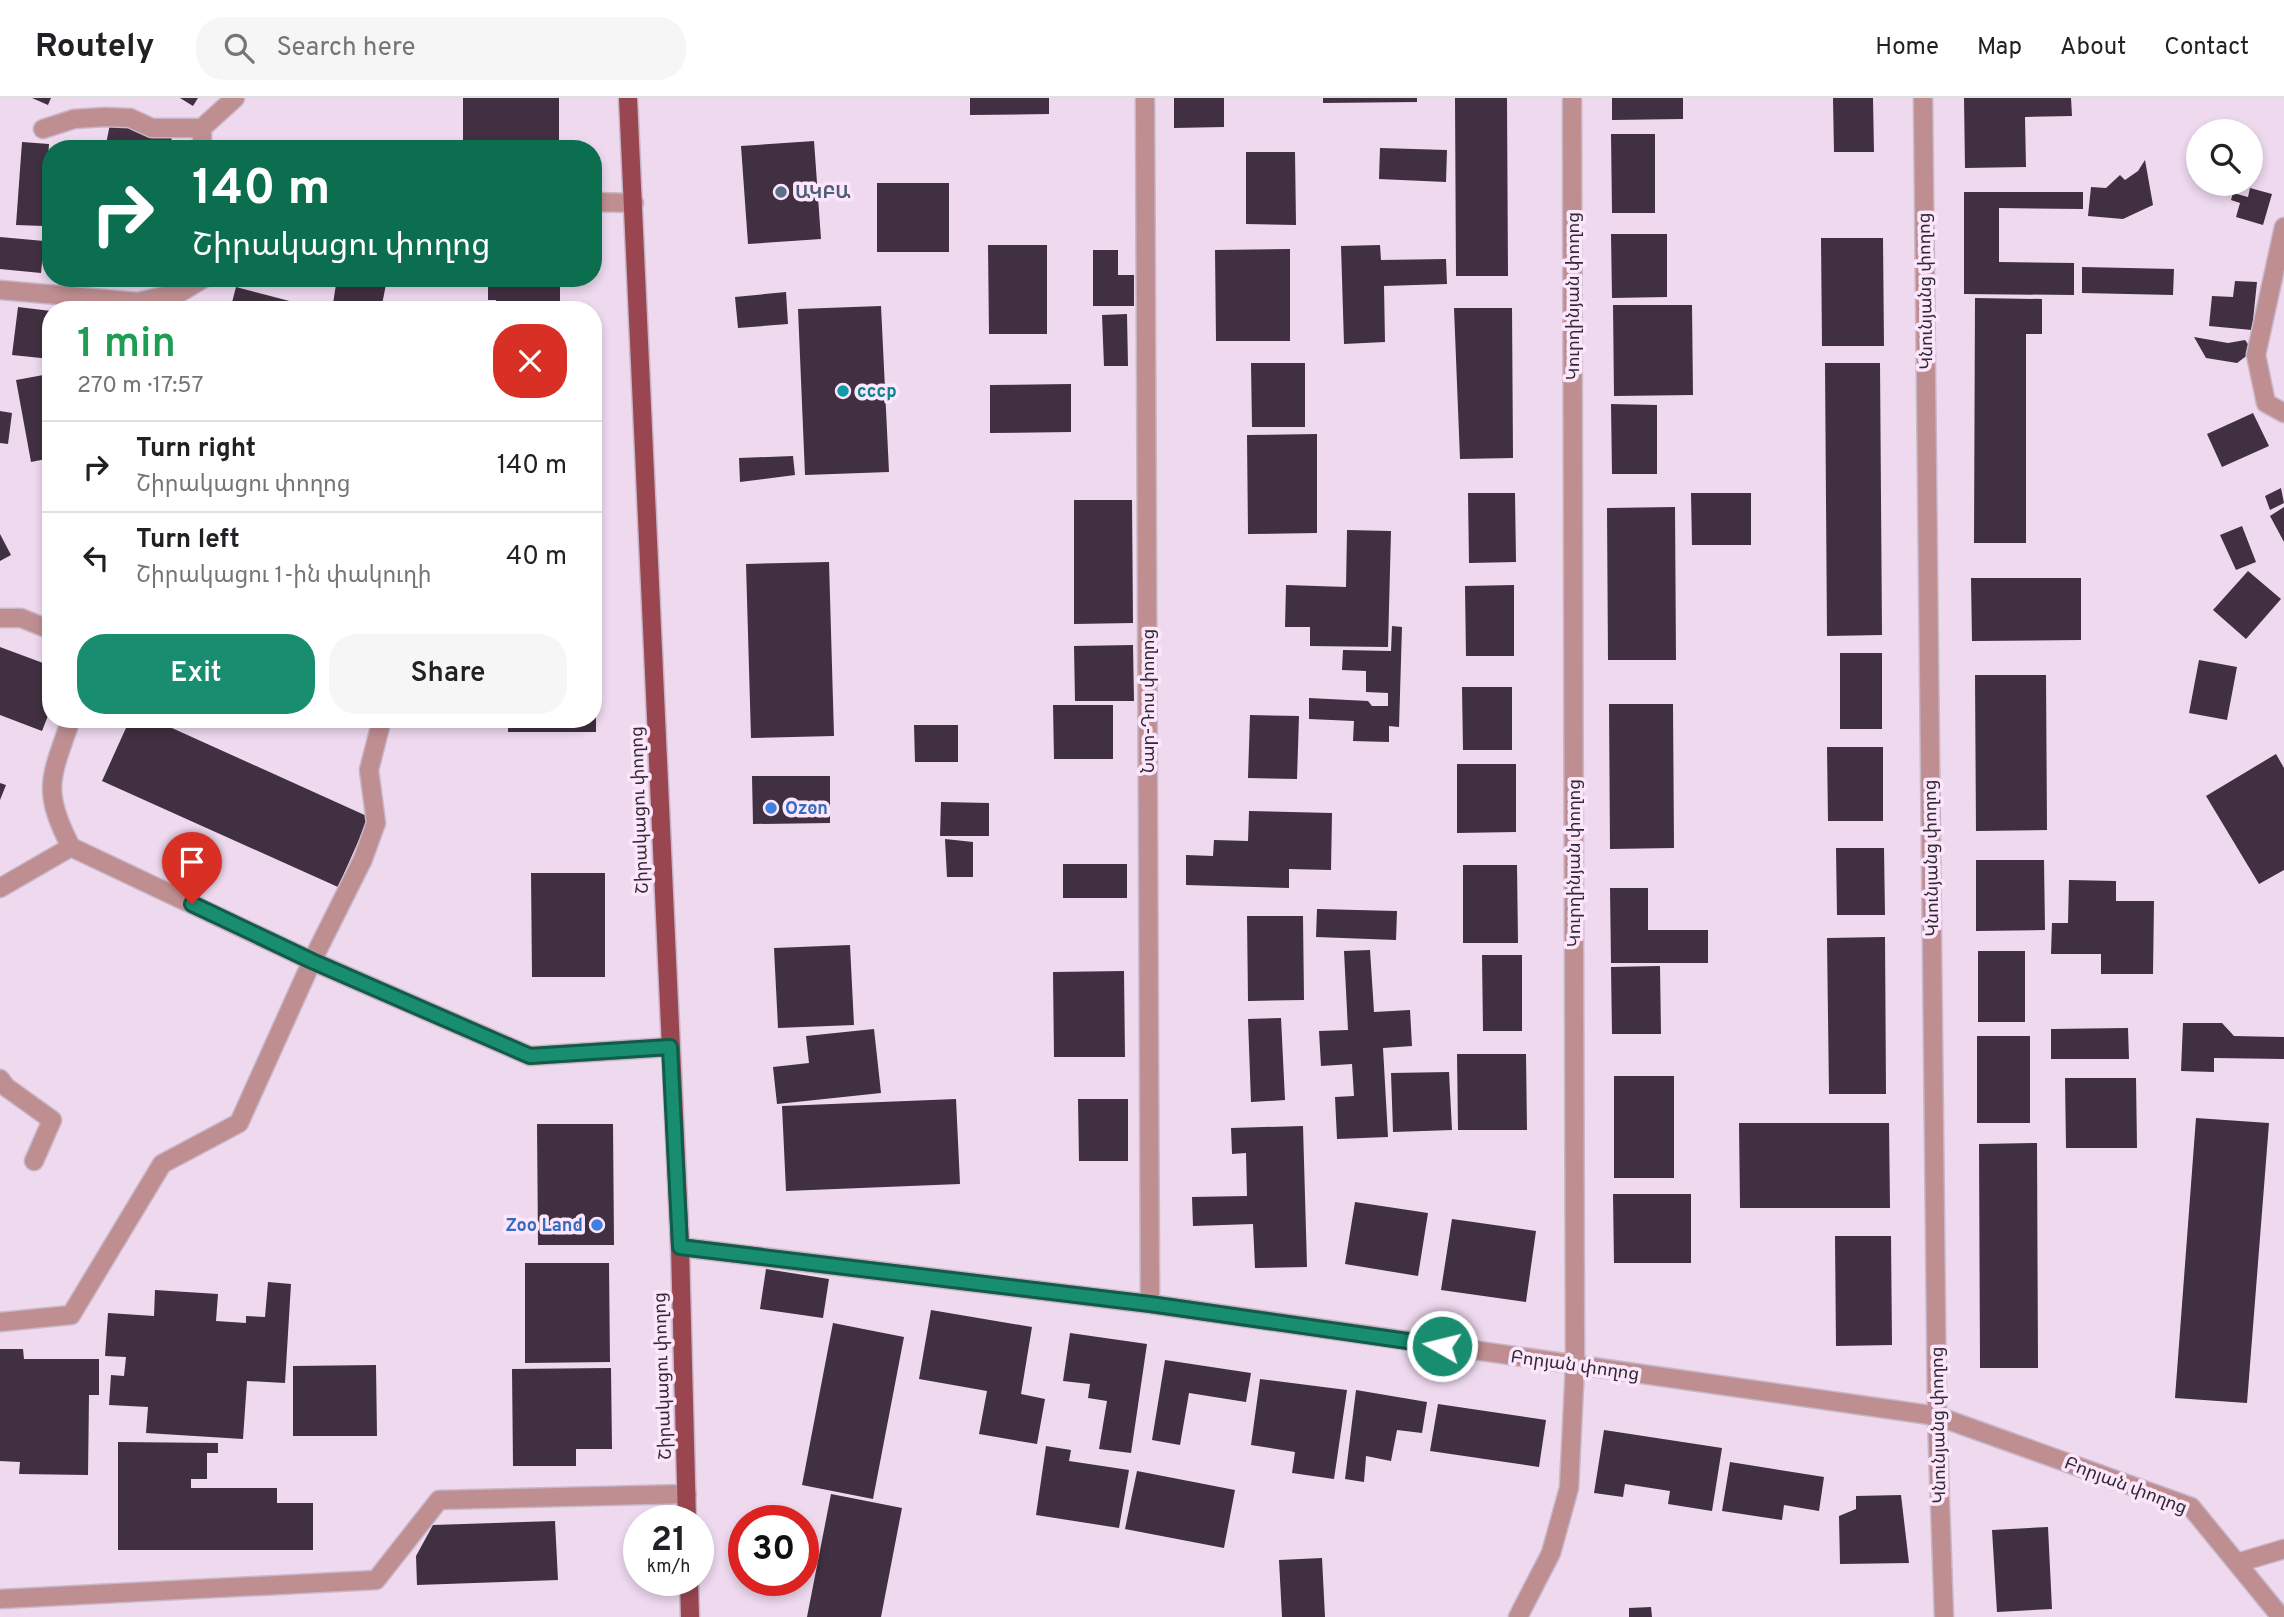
<!DOCTYPE html>
<html lang="en">
<head>
<meta charset="utf-8">
<style>
	:root { --surface:#fff; --page:#f6f6f6; --text:#202124; --muted:#757577; --line:#e0e0e0; --accent:#198d6f }
	body { margin:0; font-family:Overpass,"Noto Sans Armenian",sans-serif; background:var(--page); color:var(--text); height:100vh; display:flex; flex-direction:column; font-size:26px; white-space:nowrap }
	* { box-sizing:border-box; margin:0 }
	p { font-size:23px; color:var(--muted) }
	.icon { flex:none; width:38px; height:38px; fill:none; stroke:currentColor; stroke-width:2; stroke-linecap:round; stroke-linejoin:round }
	.map { position:relative; flex:1; overflow:hidden }
	.panel { position:absolute; left:42px; top:203px; width:560px; height:427px; display:flex; flex-direction:column; background:var(--surface); border-radius:28px; box-shadow:0 4px 10px #0003 }
	.panel>* { flex:none }
	.top-card { position:absolute; left:42px; top:42px; width:560px; height:147px; border-radius:28px; box-shadow:0 4px 10px #0003; background:#0b6e4f; color:#fff; overflow:hidden }
	.fabs { position:absolute; left:2186px; top:21px; display:grid; gap:14px }
	.fabs a { display:grid; place-items:center; width:77px; height:77px; border-radius:50%; background:var(--surface); box-shadow:0 4px 10px #0003; font-size:35px }
	.speed { position:absolute; left:623px; top:1407px; display:flex; gap:14px; font-size:35px; font-weight:700; text-align:center }
	.speed>* { display:grid; place-content:center; width:91px; height:91px; border-radius:50%; background:var(--surface); box-shadow:0 4px 10px #0003; line-height:1 }
	.speed small { font-size:18px; font-weight:400 }
	.speed .limit { border:10px solid #d22; background:#fff; color:#111 }
	.pin { position:absolute; display:grid; place-items:center; width:60px; height:60px; color:#fff; margin:-72px -30px; border-radius:50% 50% 50% 0; rotate:-45deg; box-shadow:0 0 7px #0007 }
	.pin .icon { rotate:45deg }
	.me { position:absolute; width:77px; margin:-38px; rotate:278deg; stroke-linejoin:round; filter:drop-shadow(0 0 5px #0008) }
	.turn { display:flex; align-items:center; gap:24px; height:147px; padding:0 35px; font-size:32px }
	.turn .icon { width:91px; height:91px; stroke-width:2.5 }
	.turn b { display:block; font-size:49px; line-height:60px }
	.round { display:grid; place-items:center; flex:none; width:74px; height:74px; border-radius:28px; background:var(--page) }
	.overview { display:flex; align-items:center; justify-content:space-between; height:119px; padding:0 35px }
	h1 { font-size:42px; font-weight:600; line-height:52px; color:#1e9e55 }
	.cta { display:flex; gap:14px; margin-top:auto; padding:14px 35px }
	.cta a { flex:1; height:80px; border-radius:28px; background:var(--accent); color:#fff; font-size:28px; font-weight:600; line-height:80px; text-align:center }
	.cta a+a { background:var(--page); color:var(--text) }
	ul { padding:0; list-style:none }
	li { display:flex; align-items:center; gap:21px; height:91px; padding:0 35px; border-top:2px solid var(--line) }
	li div { flex:1 }
	li b { display:block; font-size:26px }
	li em { font-style:normal }
	header { display:flex; align-items:center; gap:42px; box-sizing:border-box; height:98px; padding:0 35px; background:var(--surface); border-bottom:2px solid var(--line) }
	header strong { font-size:33px }
	nav { display:flex; gap:38px; margin-inline-start:auto; font-size:24px }
	.search { width:490px; height:63px; background:var(--page); display:flex; align-items:center; gap:18px; box-sizing:border-box; padding:0 24px; border-radius:28px; color:var(--muted); font-size:26px }
	.map>svg:first-child { display:block }
</style>
</head>
<body>
<header>
<strong>Routely</strong>
<div class="search"><svg class="icon" aria-label="search" viewBox="0 0 24 24"><circle cx="10" cy="10" r="6"/><path d="M15 15l6 6"/></svg>Search here</div>
<nav><a>Home</a><a>Map</a><a>About</a><a>Contact</a></nav>
</header>
<div class="map">
<svg width="2284" height="1519" viewBox="0 0 2284 1519">
	<rect width="100%" height="100%" fill="#eed9ef"/>
	<path fill="#403041" d="M32 0H51L48 7Z
		M180 0H198L193 8Z
		M463 0H559V51H463Z
		M970 0H1049V16L970 17Z
		M1174 0H1224V29L1174 30Z
		M1323 0H1417V4L1323 5Z
		M1455 0H1507L1508 178H1456Z
		M1612 0H1683V21L1612 22Z
		M1833 0H1873L1874 54H1834Z
		M1964 0H2071L2072 18 2025 19 2026 69 1965 70Z
		M110 26 172 38 170 51H105Z
		M1611 36H1655V115H1612Z
		M814 43 821 141 748 146 741 48Z
		M22 44 49 46 44 128 16 127Z
		M1380 50 1447 52 1446 84 1379 81Z
		M1246 54H1295L1296 127 1246 126Z
		M2145 62 2153 107 2123 121 2088 118 2091 89 2106 90 2120 77 2125 82 2138 73Z
		M877 85H949V154H877Z
		M2250 90 2272 96 2263 127 2236 119 2240 105 2231 102 2233 95 2248 99Z
		M1964 94H2083V111L1999 110V164L2074 165V197L1964 196Z
		M1611 136H1667V199L1612 200Z
		M0 139 44 143 41 175 0 171Z
		M1821 140H1883L1884 248H1822Z
		M988 147H1047V236H989Z
		M1380 147 1381 162 1446 161 1447 186 1384 188 1385 244 1344 246 1341 148Z
		M1290 151V243H1216L1215 152Z
		M1093 152H1118V177H1134V208H1093Z
		M2082 169 2174 171 2173 197 2082 195Z
		M105 180H123L122 185Z
		M337 180 386 186 381 212H332Z
		M488 180H560V203H567V212H496V202H488Z
		M2235 183 2257 184 2252 232 2209 228 2212 198 2233 199Z
		M236 189 301 206 299 212H230Z
		M786 194 788 226 738 230 735 199Z
		M1975 200 2042 201V236H2026V445H1974Z
		M1613 207H1692L1693 297 1614 298Z
		M881 208 889 374 805 377 798 211Z
		M18 209 51 213V261L12 257Z
		M1454 210H1512L1513 360 1460 361Z
		M1127 216 1128 268H1104L1102 217Z
		M2194 239 2228 245 2245 242 2253 253 2237 265 2206 260Z
		M1251 265H1305V329H1252Z
		M1825 265H1880L1882 537 1827 538Z
		M49 276 51 360 31 364 16 282Z
		M1071 286V334L990 335V287Z
		M1611 306 1657 307V376H1612Z
		M0 313 12 315 8 346 0 345Z
		M2253 315 2269 348 2222 369 2207 336Z
		M1317 336V435L1248 436 1247 337Z
		M793 358 795 377 740 384 739 360Z
		M2281 390 2284 405 2270 412 2265 398Z
		M1468 395H1515L1516 464 1469 465Z
		M1691 395H1751V447H1692Z
		M1074 402H1132L1133 525 1074 526Z
		M1675 409 1676 562H1608L1607 410Z
		M2284 409V444L2270 418Z
		M2242 428 2256 464 2236 472 2220 437Z
		M1347 432 1391 433 1388 549 1310 548V529H1285L1286 487 1346 489Z
		M0 436 11 457 0 463Z
		M829 464 834 638 751 640 746 466Z
		M2248 473 2281 501 2246 541 2213 512Z
		M1971 480H2081V542L1972 543Z
		M1514 487V558H1466L1465 488Z
		M1392 528 1402 529 1399 629 1389 628V644L1353 643 1354 623 1309 621V600L1368 603 1372 608H1388V595L1366 594V573L1342 572 1343 552 1391 553Z
		M1133 547 1134 603H1075L1074 548Z
		M0 549 51 568V610L42 633 0 617Z
		M1840 555H1882V631H1840Z
		M593 559H596V634H508V621H593Z
		M2199 562 2237 569 2227 622 2189 615Z
		M1975 577H2046L2047 732 1976 733Z
		M1462 589H1512V652H1463Z
		M1609 606H1673L1674 750 1610 751Z
		M1053 607H1113V661H1054Z
		M1250 617 1299 618 1297 681 1248 680Z
		M130 621H152L369 719 338 789 102 683Z
		M914 627H958V664H915Z
		M1827 649H1883V723H1828Z
		M2276 656 2284 670V772L2259 786 2206 698Z
		M1457 666H1516V734L1457 735Z
		M752 678H830V725L753 726Z
		M0 685 6 687 0 702Z
		M941 704 989 705V738H940Z
		M1249 713 1332 715 1331 772 1289 771V790L1186 787V757L1213 758 1214 742 1248 743Z
		M945 741 973 744V779H947Z
		M1836 750H1884L1885 817H1837Z
		M1976 762H2044L2045 832 1976 833Z
		M1063 766H1127V800H1063Z
		M1463 767H1517L1518 845H1463Z
		M531 775H605V879H532Z
		M2069 782 2116 783V803H2154L2153 876H2101V856H2051L2052 825H2068Z
		M1610 790H1648V832H1708V865H1611Z
		M1317 811 1397 813 1396 842 1316 839Z
		M1247 818H1303L1304 902 1248 903Z
		M1885 839 1886 996H1829L1827 840Z
		M850 847 854 927 778 930 774 850Z
		M1370 852 1374 914 1410 912 1412 948 1383 950 1388 1039 1337 1041 1335 999 1354 998 1352 966 1321 968 1319 933 1348 932 1344 853Z
		M1978 853H2025V924H1978Z
		M1482 857H1522V933H1483Z
		M1660 868 1661 936H1612L1611 869Z
		M1124 873 1125 959H1054L1053 874Z
		M1281 920 1285 1002 1251 1004 1248 921Z
		M2183 925H2222L2234 938 2284 939V961L2214 960V974L2181 973Z
		M2128 930 2129 961H2051V931Z
		M874 931 881 995 777 1006 773 969 809 965 806 938Z
		M1977 938H2030V1025H1977Z
		M1457 956H1526L1527 1032H1458Z
		M1449 974 1452 1032 1393 1034 1391 975Z
		M1614 978H1674V1080H1614Z
		M2065 980H2136L2137 1050H2066Z
		M956 1001 960 1086 786 1093 782 1008Z
		M1078 1001H1128V1063H1079Z
		M2196 1020 2269 1025 2247 1305 2175 1300Z
		M1739 1025H1889L1890 1110H1740Z
		M537 1026H613L614 1147H538Z
		M1303 1028 1307 1169 1255 1170 1253 1126 1193 1128 1192 1099 1247 1098 1246 1055 1232 1056 1231 1030Z
		M2037 1045 2038 1270H1980L1979 1046Z
		M1613 1096H1691V1165H1614Z
		M1355 1104 1428 1115 1418 1178 1345 1166Z
		M1452 1121 1536 1133 1526 1204 1441 1192Z
		M1835 1138H1891L1892 1247 1836 1248Z
		M525 1165H609L610 1264 525 1265Z
		M766 1171 829 1181 823 1220 760 1211Z
		M268 1184 291 1186 285 1285 247 1283 243 1341 146 1335 148 1309 109 1307 111 1277 124 1278 126 1259 105 1258 108 1215 154 1218 155 1192 218 1196 216 1223 246 1225V1218L265 1219Z
		M931 1212 1032 1229 1021 1296 1045 1301 1037 1346 979 1336 987 1293 919 1281Z
		M833 1225 904 1239 873 1401 802 1387Z
		M1070 1235 1147 1246 1131 1355 1099 1351 1107 1303 1088 1300 1090 1286 1063 1283Z
		M0 1251H23L24 1261H99V1297H89L88 1377 19 1376 20 1364 0 1363Z
		M1165 1262 1251 1275 1246 1304 1189 1295 1180 1347 1152 1342Z
		M376 1267 377 1338H293V1268Z
		M611 1270 612 1351H576V1368H513L512 1271Z
		M1260 1281 1347 1292 1334 1381 1292 1375 1295 1354 1251 1347Z
		M1356 1292 1427 1304 1422 1335 1397 1332 1391 1363 1366 1358 1364 1384 1345 1381Z
		M1438 1306 1546 1322 1539 1369 1430 1353Z
		M1604 1332 1722 1350 1712 1413 1668 1406 1670 1393 1625 1386 1623 1399 1594 1395Z
		M118 1344 218 1345V1355H207V1381H191V1390H277V1405H313V1452H118Z
		M1046 1348 1071 1352 1069 1363 1129 1372 1119 1430 1036 1417Z
		M1730 1364 1824 1379 1819 1413 1784 1407 1782 1422 1722 1413Z
		M1137 1373 1235 1392 1224 1450 1125 1431Z
		M831 1396 902 1410 881 1519H807Z
		M1901 1397 1909 1465 1840 1466 1839 1418 1856 1411V1398Z
		M555 1423 558 1482 417 1487 416 1458 433 1427Z
		M2048 1429 2052 1511 1997 1514 1992 1432Z
		M1322 1460 1325 1519H1282L1279 1462Z
		M1651 1509 1652 1519H1629V1510Z"/>
	<g fill="none" stroke-linecap="round" stroke-linejoin="round">
		<g stroke="#c8b6c9" stroke-width="21">
			<path id="service" d="M593 104 634 105
				M0 192 138 204 181 194 204 180"/>
		</g>
		<g stroke="#c8b6c9" stroke-width="21">
			<path id="minor" d="M1145 0 1150 1206
				M1923 0 1937 1318 1944 1519
				M43 31 74 21 105 19 130 20 152 30H202L235 0
				M202 51V30
				M2284 129 2256 257 2266 305 2284 315
				M0 520H21L51 532
				M71 621C51 680 41 691 71 749
				M0 790 71 749 312 863 530 958 670 949
				M0 981 6 989 52 1022 34 1063
				M680 1149 1150 1206 1937 1318 2191 1409 2281 1519
				M0 1224 71 1217 162 1066 239 1025 312 863 363 761 376 725 369 672 382 621
				M2237 1465 2284 1451
				M0 1501 376 1482 439 1402 687 1396
				M1518 1519 1551 1455 1569 1390 1575 1267 1572 0"/>
		</g>
		<g stroke="#c8b6c9" stroke-width="21">
			<path id="primary" d="M628 0 680 1149 687 1423
				M689 1482 690 1519"/>
		</g>
		<use href="#service" stroke="#bf8e91" stroke-width="18"/>
		<use href="#minor" stroke="#bf8e91" stroke-width="18"/>
		<use href="#primary" stroke="#9a4650" stroke-width="18"/>
	</g>
	<g fill="none" stroke-linecap="round" stroke-linejoin="round">
		<g stroke="#105c48" stroke-width="18">
			<path id="route" d="M192 806 312 863 530 958 670 949 680 1149 1150 1206 1442 1248"/>
		</g>
		<use href="#route" stroke="#198d6f" stroke-width="12"/>
	</g>
	<circle fill="#5c6f8a" stroke="#fbe6fc" stroke-width="2.5" cx="781" cy="94" r="7"/>
	<circle fill="#0f9aa8" stroke="#fbe6fc" stroke-width="2.5" cx="843" cy="293" r="7"/>
	<g fill="#3f7fe0" stroke="#fbe6fc" stroke-width="2.5">
		<circle cx="771" cy="710" r="7"/>
		<circle cx="597" cy="1127" r="7"/>
	</g>
	<g text-anchor="middle" stroke-width="7" stroke-linejoin="round" paint-order="stroke">
		<g font-size="18" font-weight="bold" fill="#4e5e75" stroke="#fbe6fc" text-anchor="start">
			<text x="795" y="100">ԱԿԲԱ</text>
		</g>
		<g font-size="18" fill="#322a32" stroke="#fbe6fc">
			<text transform="translate(1925 193) rotate(-91)" y="6">Կնունյանց փողոց</text>
			<text transform="translate(1573 198) rotate(-90)" y="6">Կուրղինյան փողոց</text>
			<text transform="translate(1148 603) rotate(-90)" y="6">Նար-Դոս փողոց</text>
			<text transform="translate(639 712) rotate(-92)" y="6">Շիրակացու փողոց</text>
			<text transform="translate(1931 760) rotate(-91)" y="6">Կնունյանց փողոց</text>
			<text transform="translate(1574 765) rotate(-90)" y="6">Կուրղինյան փողոց</text>
			<text transform="translate(1575 1267) rotate(8)" y="6">Բորյան փողոց</text>
			<text transform="translate(662 1278) rotate(-92)" y="6">Շիրակացու փողոց</text>
			<text transform="translate(1938 1327) rotate(-91)" y="6">Կնունյանց փողոց</text>
			<text transform="translate(2126 1387) rotate(21)" y="6">Բորյան փողոց</text>
		</g>
		<g font-size="18" font-weight="bold" fill="#0d838f" stroke="#fbe6fc" text-anchor="start">
			<text x="857" y="299">ссср</text>
		</g>
		<g font-size="18" font-weight="bold" fill="#366cbe" stroke="#fbe6fc" text-anchor="start">
			<text x="785" y="716">Ozon</text>
			<text x="583" y="1133" text-anchor="end">Zoo Land</text>
		</g>
	</g>
</svg>
<div class="fabs">
<a><svg class="icon" aria-label="search" viewBox="0 0 24 24"><circle cx="10" cy="10" r="6"/><path d="M15 15l6 6"/></svg></a>
</div>
<div class="speed"><div>21<small>km/h</small></div><div class="limit">30</div></div>
<div class="pin" style="left:192px;top:806px;background:#d93025"><svg class="icon" aria-label="arrive" viewBox="0 0 24 24"><path d="M6 21V4h12l-3 4 3 4H6"/></svg></div>
<svg class="me" style="left:1442px;top:1248px" viewBox="-20 -20 40 40"><circle r="17" fill="#198d6f" stroke="#fff" stroke-width="3"/><path d="M0-11L8 9 0 5-8 9z" fill="#fff"/></svg>
<div class="top-card">
<div class="turn"><svg class="icon" aria-label="right" viewBox="0 0 24 24"><path d="M7 20v-9h11M14 6l5 5-5 5"/></svg><div><b>140 m</b>Շիրակացու փողոց</div></div>
</div>
<section class="panel">
<div class="overview"><div><h1>1 min</h1><p>270 m · 17:57</p></div><a class="round" style="background:#d93025;color:#fff"><svg class="icon" aria-label="close" viewBox="0 0 24 24"><path d="M6 6l12 12M18 6L6 18"/></svg></a></div>
<ul>
<li><svg class="icon" aria-label="right" viewBox="0 0 24 24"><path d="M7 20v-9h11M14 6l5 5-5 5"/></svg><div><b>Turn right</b><p>Շիրակացու փողոց</p></div><em>140 m</em></li>
<li><svg class="icon" aria-label="left" viewBox="0 0 24 24"><path d="M17 20v-9H6M10 6l-5 5 5 5"/></svg><div><b>Turn left</b><p>Շիրակացու 1-ին փակուղի</p></div><em>40 m</em></li>
</ul>
<div class="cta"><a>Exit</a><a>Share</a></div>
</section>
</div>
</body>
</html>
